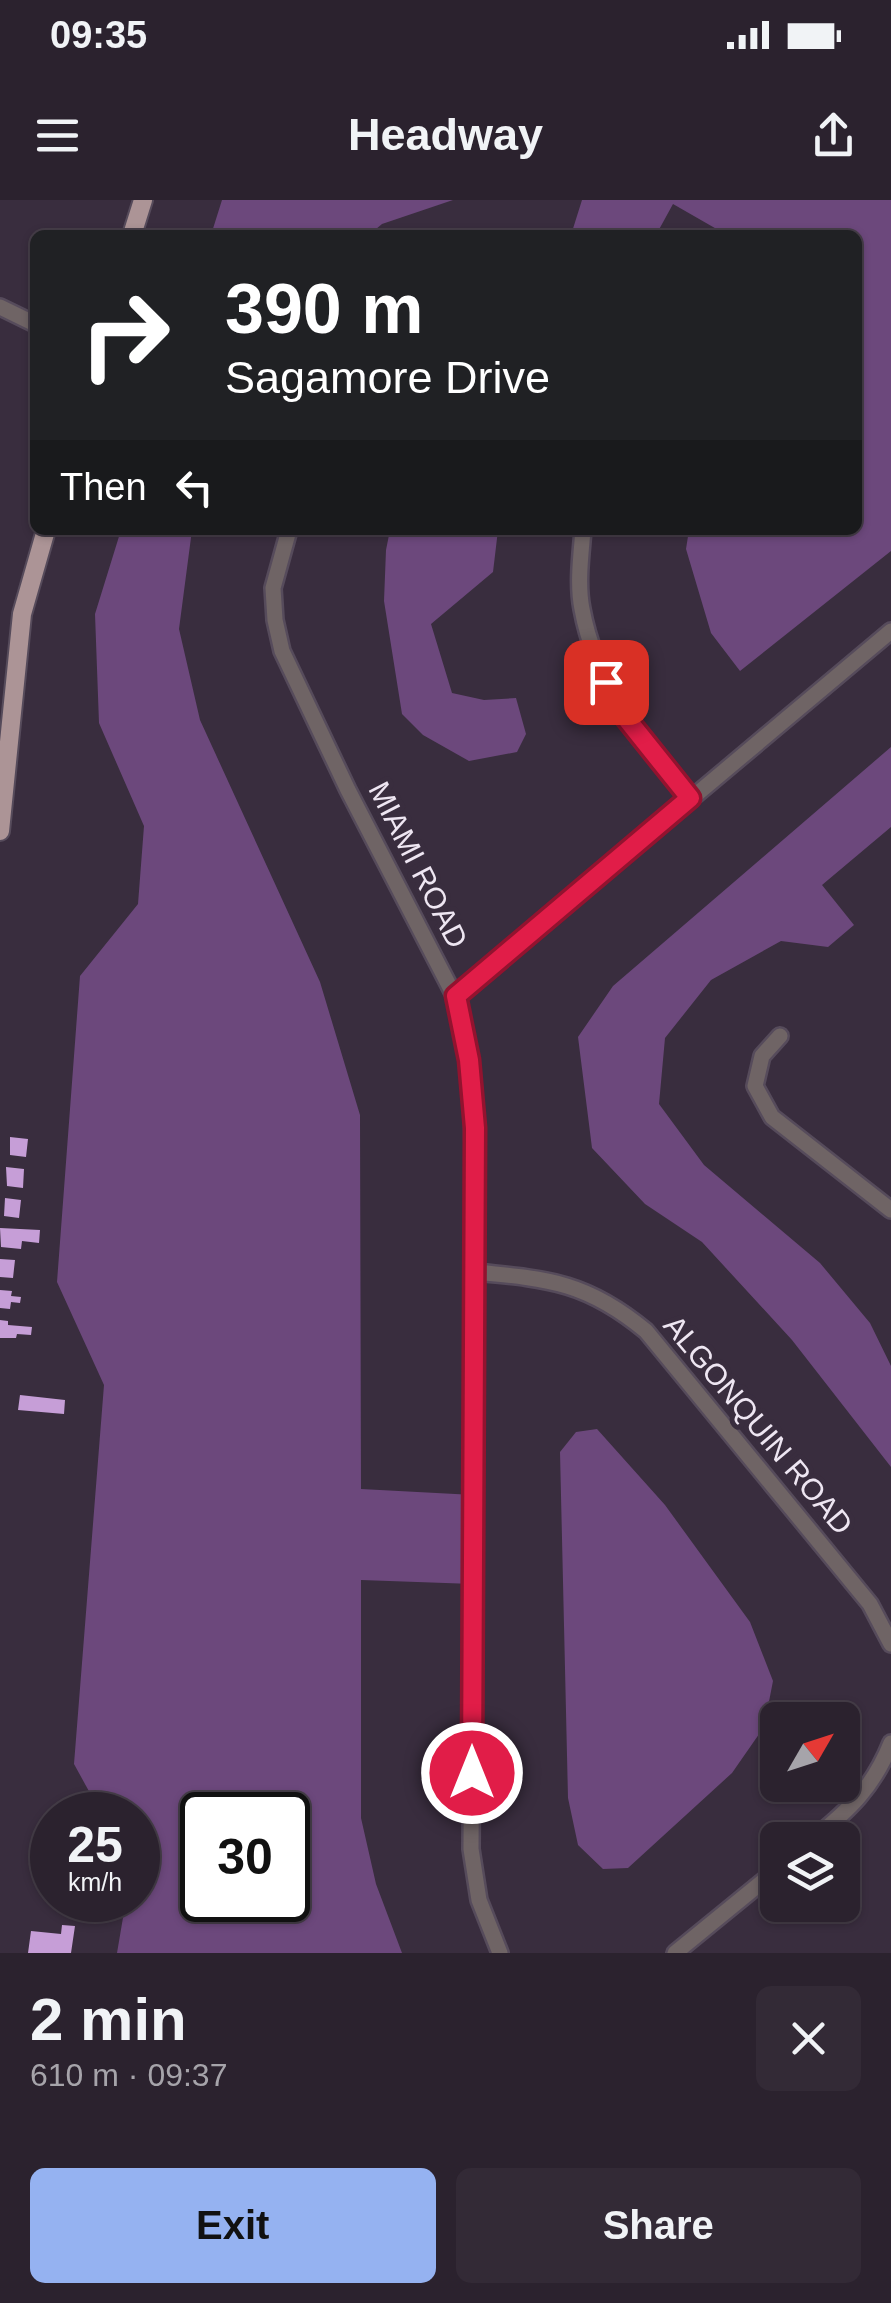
<!DOCTYPE html>
<html lang="en">
<head>
<meta charset="utf-8">
<style>
	:root { --surface:#2b222e; --page:#332a36; --text:#f1f3f6; --muted:#a6a4aa; --line:#473f4a; --accent:#95b2f1 }
	body { margin:0; font-family:Arial,sans-serif; background:var(--page); color:var(--text); height:100vh; display:flex; flex-direction:column; font-size:38px; white-space:nowrap }
	* { box-sizing:border-box; margin:0 }
	p { font-size:32px; color:var(--muted) }
	.icon { flex:none; width:55px; height:55px; fill:none; stroke:currentColor; stroke-width:2; stroke-linecap:round; stroke-linejoin:round }
	.map { position:relative; height:1753px; overflow:hidden }
	.panel { display:flex; flex-direction:column; background:var(--surface); flex:1 }
	.panel>* { flex:none }
	.top-card { position:absolute; left:30px; top:30px; width:832px; height:305px; border-radius:15px; box-shadow:0 2px 8px #0004,0 0 0 2px var(--line); background:#202124; color:#fff; overflow:hidden }
	.needle { width:65px; rotate:51deg }
	.fabs { position:absolute; left:760px; top:1502px; display:grid; gap:20px }
	.fabs a { display:grid; place-items:center; width:100px; height:100px; border-radius:15px; background:var(--surface); box-shadow:0 2px 8px #0004,0 0 0 2px var(--line); font-size:50px }
	.speed { position:absolute; left:30px; top:1592px; display:flex; gap:20px; font-size:50px; font-weight:700; text-align:center }
	.speed>* { display:grid; place-content:center; width:130px; height:130px; border-radius:50%; background:var(--surface); box-shadow:0 2px 8px #0004,0 0 0 2px var(--line); line-height:1 }
	.speed small { font-size:25px; font-weight:400 }
	.speed .limit { border:5px solid #111; border-radius:15px; background:#fff; color:#111 }
	.pin { position:absolute; display:grid; place-items:center; width:85px; height:85px; color:#fff; margin:-42px; border-radius:20px; box-shadow:0 5px 15px #0006 }
	.me { position:absolute; width:110px; margin:-55px; rotate:0deg; stroke-linejoin:round; filter:drop-shadow(0 0 8px #0008) }
	.turn { display:flex; align-items:center; gap:35px; height:210px; padding:0 30px; font-size:45px }
	.turn .icon { width:130px; height:130px; stroke-width:2.5 }
	.turn b { display:block; font-size:70px; line-height:85px }
	.then { display:flex; align-items:center; height:95px; padding:0 30px; background:#0003; gap:20px; font-size:38px }
	.round { display:grid; place-items:center; flex:none; width:105px; height:105px; border-radius:15px; background:var(--page) }
	.summary { display:flex; align-items:center; justify-content:space-between; height:170px; padding:0 30px }
	h1 { font-size:60px; font-weight:800; line-height:75px }
	.button { display:flex; gap:20px; margin-top:auto; padding:20px 30px }
	.button a { flex:1; height:115px; border-radius:15px; background:var(--accent); color:#111; font-size:40px; font-weight:800; line-height:115px; text-align:center }
	.button a+a { background:var(--page); color:var(--text) }
	.status { display:flex; justify-content:space-between; align-items:center; height:70px; padding:0 50px; background:var(--surface); direction:ltr }
	.status svg { height:28px; fill:currentColor }
	header { display:flex; justify-content:space-between; align-items:center; height:130px; padding:0 30px; background:var(--surface); font-size:45px; font-weight:800 }
	.map>svg:first-child { display:block }
</style>
</head>
<body>
<div class="status"><b>09:35</b><svg viewBox="0 0 49 12"><path d="M0 12V9h3v3zM5 12V6h3v6zM10 12V3h3v9zM15 12V0h3v12zM26 1h20v11H26zM47 4h2v5h-2z"/></svg></div>
<header><svg class="icon" aria-label="menu" viewBox="0 0 24 24"><path d="M4 6h16M4 12h16M4 18h16"/></svg>Headway<svg class="icon" aria-label="share" viewBox="0 0 24 24"><path d="M12 15V3M7 8l5-5 5 5M5 13v7h14v-7"/></svg></header>
<div class="map">
<svg width="891" height="1753" viewBox="0 0 891 1753">
	<rect width="100%" height="100%" fill="#392d3e"/>
	<path fill="#6c487c" fill-rule="evenodd" d="M222 0H453L382 24 369 35H211Z
		M582 0H891V351L740 471 711 433 686 349 689 330H858V35H727L673 4 656 35H571Z
		M121 330H192L179 429 200 520 320 782 360 915 361 1289 474 1295 473 1384 361 1380V1618L376 1684 402 1753H117L126 1700H138V1615H102L74 1564 104 1185 57 1082 80 776 138 704 144 626 99 523 95 414ZM202 1615H288V1700H202Z
		M390 330H498L493 372 431 424 452 493 484 500 516 498 526 534 517 552 469 561 423 535 402 514 384 401 386 350Z
		M891 547V627L822 685 854 725 828 747 781 741 711 780 665 838 659 904 704 965 820 1063 870 1123 891 1166V1267L792 1140 702 1042 645 1004 592 948 578 837 613 786Z
		M597 1229 665 1305 750 1422 773 1481 764 1527 732 1573 628 1668 603 1669 578 1645 568 1598 560 1252 576 1232Z"/>
	<path fill="#c69ed7" d="M10 937 28 939 26 957 10 955Z
		M6 967 24 969 23 988 7 986Z
		M5 998 21 1000 19 1018 4 1016Z
		M0 1028 40 1030 39 1043 22 1041 21 1049 1 1047Z
		M0 1059 15 1060 13 1078 0 1077Z
		M0 1090 12 1091 11 1096 21 1097 20 1103 11 1102 10 1109 0 1108Z
		M0 1120 8 1121V1125L32 1127 31 1135 17 1134 16 1138H0Z
		M20 1195 65 1200 64 1214 18 1210Z
		M62 1725 75 1726 71 1753H28L31 1731 61 1734Z"/>
	<g fill="none" stroke-linecap="round" stroke-linejoin="round">
		<g stroke="#564b5b" stroke-width="20">
			<path id="minor" d="M0 107 35 124
				M289 330 273 388 275 420 282 451 348 590 455 797 472 882 475 1072 471 1649 479 1700 500 1753
				M583 330C581 355 577 384 582 409 596 486 642 538 690 598
				M455 797 891 431
				M780 836 762 856 755 886 772 917 891 1010
				M475 1072C549 1079 587 1082 646 1131L870 1404 891 1444
				M812 1640C849 1610 873 1588 891 1543
				M675 1753 778 1669"/>
		</g>
		<g stroke="#564b5b" stroke-width="22">
			<path id="major" d="M132 35 143 0
				M0 631 22 414 46 330"/>
		</g>
		<use href="#minor" stroke="#6f6465" stroke-width="15"/>
		<use href="#major" stroke="#ac9496" stroke-width="18"/>
	</g>
	<g fill="none" stroke-linecap="round" stroke-linejoin="round">
		<g stroke="#92132f" stroke-width="25">
			<path id="route" d="M472 1573 475 928 469 860 456 796 690 598 626 518 606 482"/>
		</g>
		<use href="#route" stroke="#e11d48" stroke-width="18"/>
	</g>
	<g text-anchor="middle" stroke-width="10" stroke-linejoin="round" paint-order="stroke">
		<g font-size="30" fill="#eee6f2" stroke="#392d3e">
			<text transform="translate(418 665) rotate(63)" y="10">MIAMI ROAD</text>
			<text transform="translate(758 1225) rotate(50)" y="10">ALGONQUIN ROAD</text>
		</g>
	</g>
</svg>
<div class="fabs">
<a><svg class="needle" viewBox="-14 -14 28 28"><path d="M0-13l5 13h-10z" fill="#e53935"/><path d="M0 13l5-13h-10z" fill="#a6a4aa"/></svg></a>
<a><svg class="icon" aria-label="layers" viewBox="0 0 24 24"><path d="M12 4l9 5-9 5-9-5zM3 14l9 5 9-5"/></svg></a>
</div>
<div class="speed"><div>25<small>km/h</small></div><div class="limit">30</div></div>
<div class="pin" style="left:606px;top:482px;background:#d93025"><svg class="icon" aria-label="arrive" viewBox="0 0 24 24"><path d="M6 21V4h12l-3 4 3 4H6"/></svg></div>
<svg class="me" style="left:472px;top:1573px" viewBox="-20 -20 40 40"><circle r="17" fill="#e11d48" stroke="#fff" stroke-width="3"/><path d="M0-11L8 9 0 5-8 9z" fill="#fff"/></svg>
<div class="top-card">
<div class="turn"><svg class="icon" aria-label="right" viewBox="0 0 24 24"><path d="M7 20v-9h11M14 6l5 5-5 5"/></svg><div><b>390 m</b>Sagamore Drive</div></div>
<div class="then">Then<svg class="icon" aria-label="left" viewBox="0 0 24 24"><path d="M17 20v-9H6M10 6l-5 5 5 5"/></svg></div>
</div>
</div>
<section class="panel">
<div class="summary"><div><h1>2 min</h1><p>610 m · 09:37</p></div><a class="round"><svg class="icon" aria-label="close" viewBox="0 0 24 24"><path d="M6 6l12 12M18 6L6 18"/></svg></a></div>
<div class="button"><a>Exit</a><a>Share</a></div>
</section>
</body>
</html>
